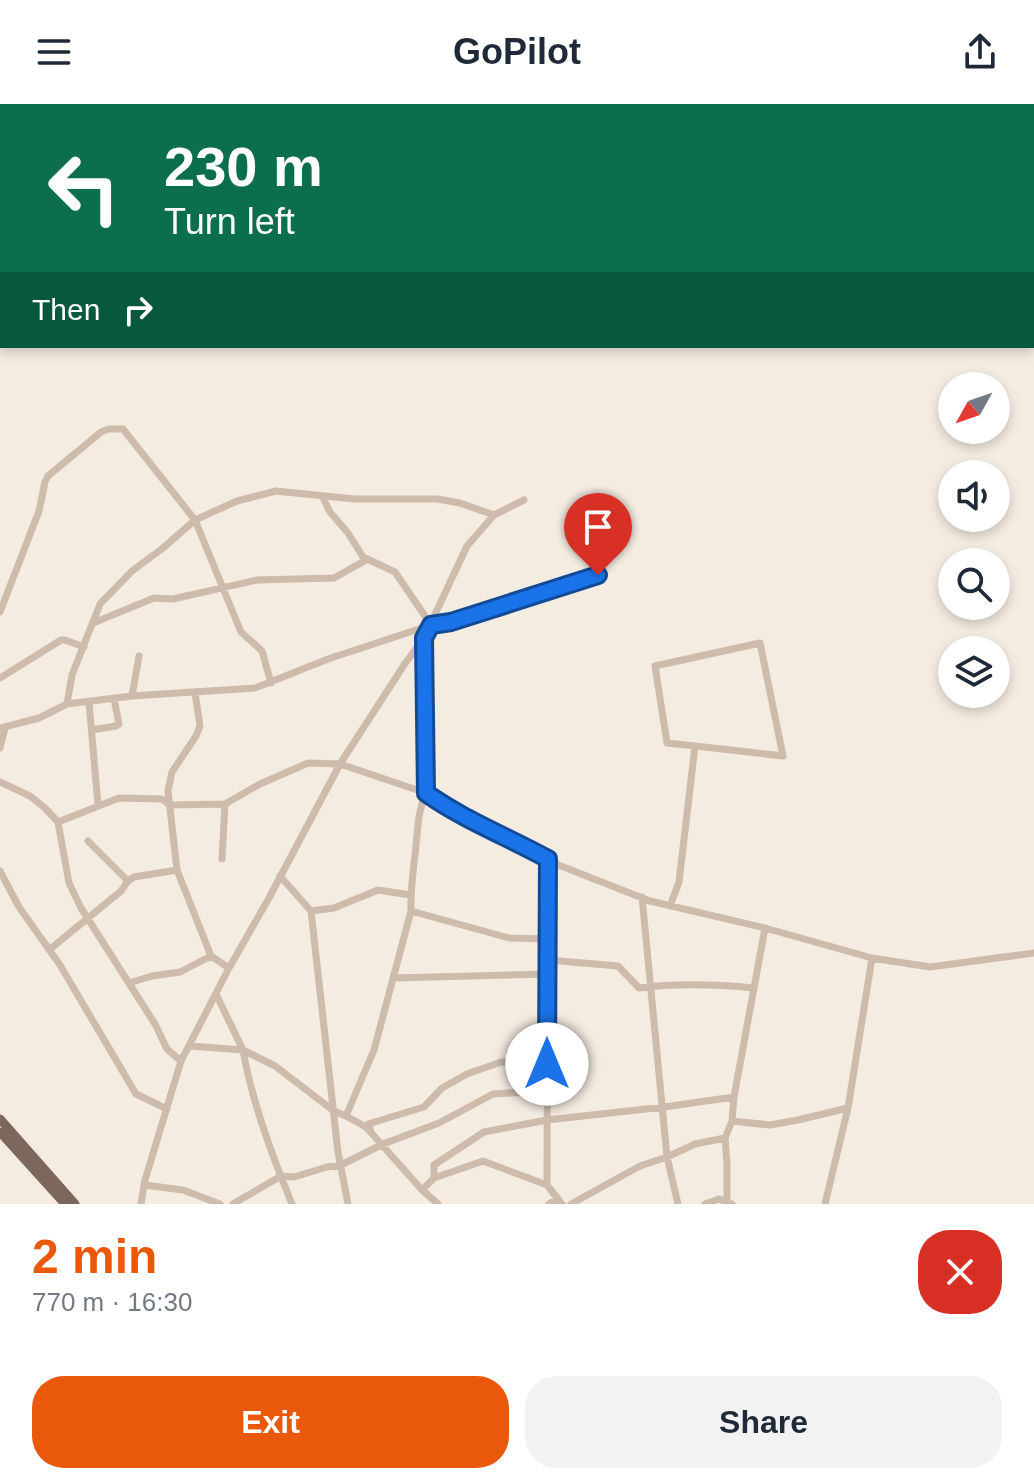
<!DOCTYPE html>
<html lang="en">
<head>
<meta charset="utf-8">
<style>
	:root { --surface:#fff; --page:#f2f2f3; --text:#1f2937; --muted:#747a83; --accent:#ea580c }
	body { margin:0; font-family:Arial,sans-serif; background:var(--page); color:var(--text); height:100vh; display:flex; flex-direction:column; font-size:30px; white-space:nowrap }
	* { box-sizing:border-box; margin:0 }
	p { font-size:26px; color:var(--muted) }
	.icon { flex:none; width:44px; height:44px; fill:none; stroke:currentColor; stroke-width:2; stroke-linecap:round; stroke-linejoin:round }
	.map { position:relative; height:1100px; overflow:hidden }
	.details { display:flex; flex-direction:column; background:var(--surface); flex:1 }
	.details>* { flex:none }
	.hud { position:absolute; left:0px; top:0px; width:1034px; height:244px; box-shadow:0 4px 12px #0003; background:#0b6e4f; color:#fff; overflow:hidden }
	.needle { width:52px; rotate:230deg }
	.controls { position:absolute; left:938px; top:268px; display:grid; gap:16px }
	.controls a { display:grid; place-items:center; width:72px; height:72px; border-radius:50%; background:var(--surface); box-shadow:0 4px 12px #0003; font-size:40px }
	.pin { position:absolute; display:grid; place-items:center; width:68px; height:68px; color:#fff; margin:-82px -34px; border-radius:50% 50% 50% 0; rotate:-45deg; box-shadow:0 0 8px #0007 }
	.pin .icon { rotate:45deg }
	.me { position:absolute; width:88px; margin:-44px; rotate:0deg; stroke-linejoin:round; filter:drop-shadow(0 0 6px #0008) }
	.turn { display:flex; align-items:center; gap:28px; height:168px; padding:0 32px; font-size:36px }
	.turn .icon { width:104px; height:104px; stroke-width:2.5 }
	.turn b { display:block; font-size:56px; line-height:68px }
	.then { display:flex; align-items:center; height:76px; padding:0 32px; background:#0003; gap:16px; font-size:30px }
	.round { display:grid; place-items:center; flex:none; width:84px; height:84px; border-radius:32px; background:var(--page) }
	.head { display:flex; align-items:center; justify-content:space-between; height:136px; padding:0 32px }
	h1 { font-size:48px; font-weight:800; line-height:60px; color:var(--accent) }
	.action { display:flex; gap:16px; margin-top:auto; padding:16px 32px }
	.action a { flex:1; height:92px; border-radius:32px; background:var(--accent); color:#fff; font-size:32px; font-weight:800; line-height:92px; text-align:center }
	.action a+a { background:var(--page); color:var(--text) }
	header { display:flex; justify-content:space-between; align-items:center; height:104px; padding:0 32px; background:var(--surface); font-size:36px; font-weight:800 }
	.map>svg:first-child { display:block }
</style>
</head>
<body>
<header><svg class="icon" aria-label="menu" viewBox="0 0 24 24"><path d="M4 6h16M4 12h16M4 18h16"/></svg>GoPilot<svg class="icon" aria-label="share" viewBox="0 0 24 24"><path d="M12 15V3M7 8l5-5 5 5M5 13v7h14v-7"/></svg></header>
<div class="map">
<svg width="1034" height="1100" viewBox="0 0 1034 1100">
	<rect width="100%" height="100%" fill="#f4ebe1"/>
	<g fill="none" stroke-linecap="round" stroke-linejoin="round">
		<path stroke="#cdbbac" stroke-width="7" d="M322 392 330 408 348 429 363 453 395 468 431 521
			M0 508 39 407 45 378 48 372 101 328 109 325H123L195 416 241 528 262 547 271 579
			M93 519 154 494 173 495 257 476 334 474 366 456
			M0 574 61 536H65L84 543
			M195 589 200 622 196 632 172 668 168 687 177 766 211 852 229 864
			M132 592 139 552
			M89 598 98 701
			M67 600 72 571 100 500 132 467 163 444 195 416 237 397 276 387 354 395H437L460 399 494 411
			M0 624 39 614 67 600 132 592 255 584 328 555 431 521 451 518 598 471
			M92 626 116 622 119 620 114 595
			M0 644 5 624
			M0 678 30 692 45 704 58 718 69 779 81 804 155 920 167 945 181 957
			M58 718 119 694 162 695 170 701 225 700 260 680 308 659 340 660 426 689 468 715 514 736 556 760 650 797 765 824 872 854 930 863 1034 849
			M88 737 128 777
			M222 755 225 700
			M548 755 547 1081 562 1100
			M0 767 19 803 60 861 136 990 167 1005
			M280 772 311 807 338 1048 348 1100
			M642 793 667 1053 678 1100
			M670 802 679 778 695 642 667 639 655 562 760 539 783 652 695 642
			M311 807 334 804 378 786 410 791
			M411 807 509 834 548 835
			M49 846 121 787 128 777 134 773 177 766
			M548 856 618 862 639 884C678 879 715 880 754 884
			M393 874 548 870
			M129 879 152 872 180 868 211 852
			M216 890 243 946 275 962 334 1007 346 1012 374 946 411 807C410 785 414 763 416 741 418 723 418 706 426 689L424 534
			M190 942 243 946C252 998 272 1051 292 1100
			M346 1012 366 1023 422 1086 438 1100
			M732 1017 770 1021 798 1016 848 1004
			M371 1028 368 1020 424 1003 442 984 467 970 501 958 547 960
			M434 1074 483 1057 547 1081
			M144 1081 183 1086 220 1100
			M422 1086 434 1074V1061L484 1028 547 1016 664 1003 734 993
			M727 1097V1060L725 1034 732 1017 734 993 765 824
			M141 1100 145 1076 181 957 229 864 269 794 340 660 406 558 424 534 467 442 494 411 524 396
			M233 1100 281 1072 294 1073 327 1063 341 1061 383 1040 439 1019 493 990 547 987
			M549 1100 552 1098 557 1100
			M571 1100 640 1062 667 1053 695 1040 725 1034
			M705 1100 719 1095 732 1100
			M825 1100 848 1004 872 854"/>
		<path stroke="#7d675c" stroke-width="9" d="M0 1015 75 1100
			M0 1028 65 1100"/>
	</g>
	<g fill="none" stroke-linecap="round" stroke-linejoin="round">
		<g stroke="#114b97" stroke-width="20">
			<path id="route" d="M547 960 548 755C508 733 464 716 426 689L424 534 431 521 451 518 598 471"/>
		</g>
		<use href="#route" stroke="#1a73e8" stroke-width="14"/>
	</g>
</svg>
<div class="controls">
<a><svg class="needle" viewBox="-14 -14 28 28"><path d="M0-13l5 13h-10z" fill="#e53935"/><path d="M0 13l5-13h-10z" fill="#747a83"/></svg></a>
<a><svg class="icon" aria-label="sound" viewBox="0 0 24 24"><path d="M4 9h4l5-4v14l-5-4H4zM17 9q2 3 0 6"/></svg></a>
<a><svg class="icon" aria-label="search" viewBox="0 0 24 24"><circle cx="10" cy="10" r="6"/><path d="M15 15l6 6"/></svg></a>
<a><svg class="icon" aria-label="layers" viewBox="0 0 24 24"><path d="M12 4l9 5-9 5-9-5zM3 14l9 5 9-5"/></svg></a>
</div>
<div class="pin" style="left:598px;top:471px;background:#d93025"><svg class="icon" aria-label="arrive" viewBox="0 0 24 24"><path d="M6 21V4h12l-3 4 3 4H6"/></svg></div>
<svg class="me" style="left:547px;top:960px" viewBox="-20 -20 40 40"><circle r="19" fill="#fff"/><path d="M0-13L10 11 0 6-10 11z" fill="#1a73e8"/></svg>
<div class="hud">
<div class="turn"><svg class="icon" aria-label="left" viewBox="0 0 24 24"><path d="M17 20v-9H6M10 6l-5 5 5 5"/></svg><div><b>230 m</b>Turn left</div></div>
<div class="then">Then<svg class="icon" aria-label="right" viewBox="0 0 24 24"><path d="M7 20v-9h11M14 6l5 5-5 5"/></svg></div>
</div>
</div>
<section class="details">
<div class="head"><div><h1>2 min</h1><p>770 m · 16:30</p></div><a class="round" style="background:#d93025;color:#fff"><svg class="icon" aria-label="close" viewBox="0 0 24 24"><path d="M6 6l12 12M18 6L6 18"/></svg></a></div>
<div class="action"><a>Exit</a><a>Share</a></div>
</section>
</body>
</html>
